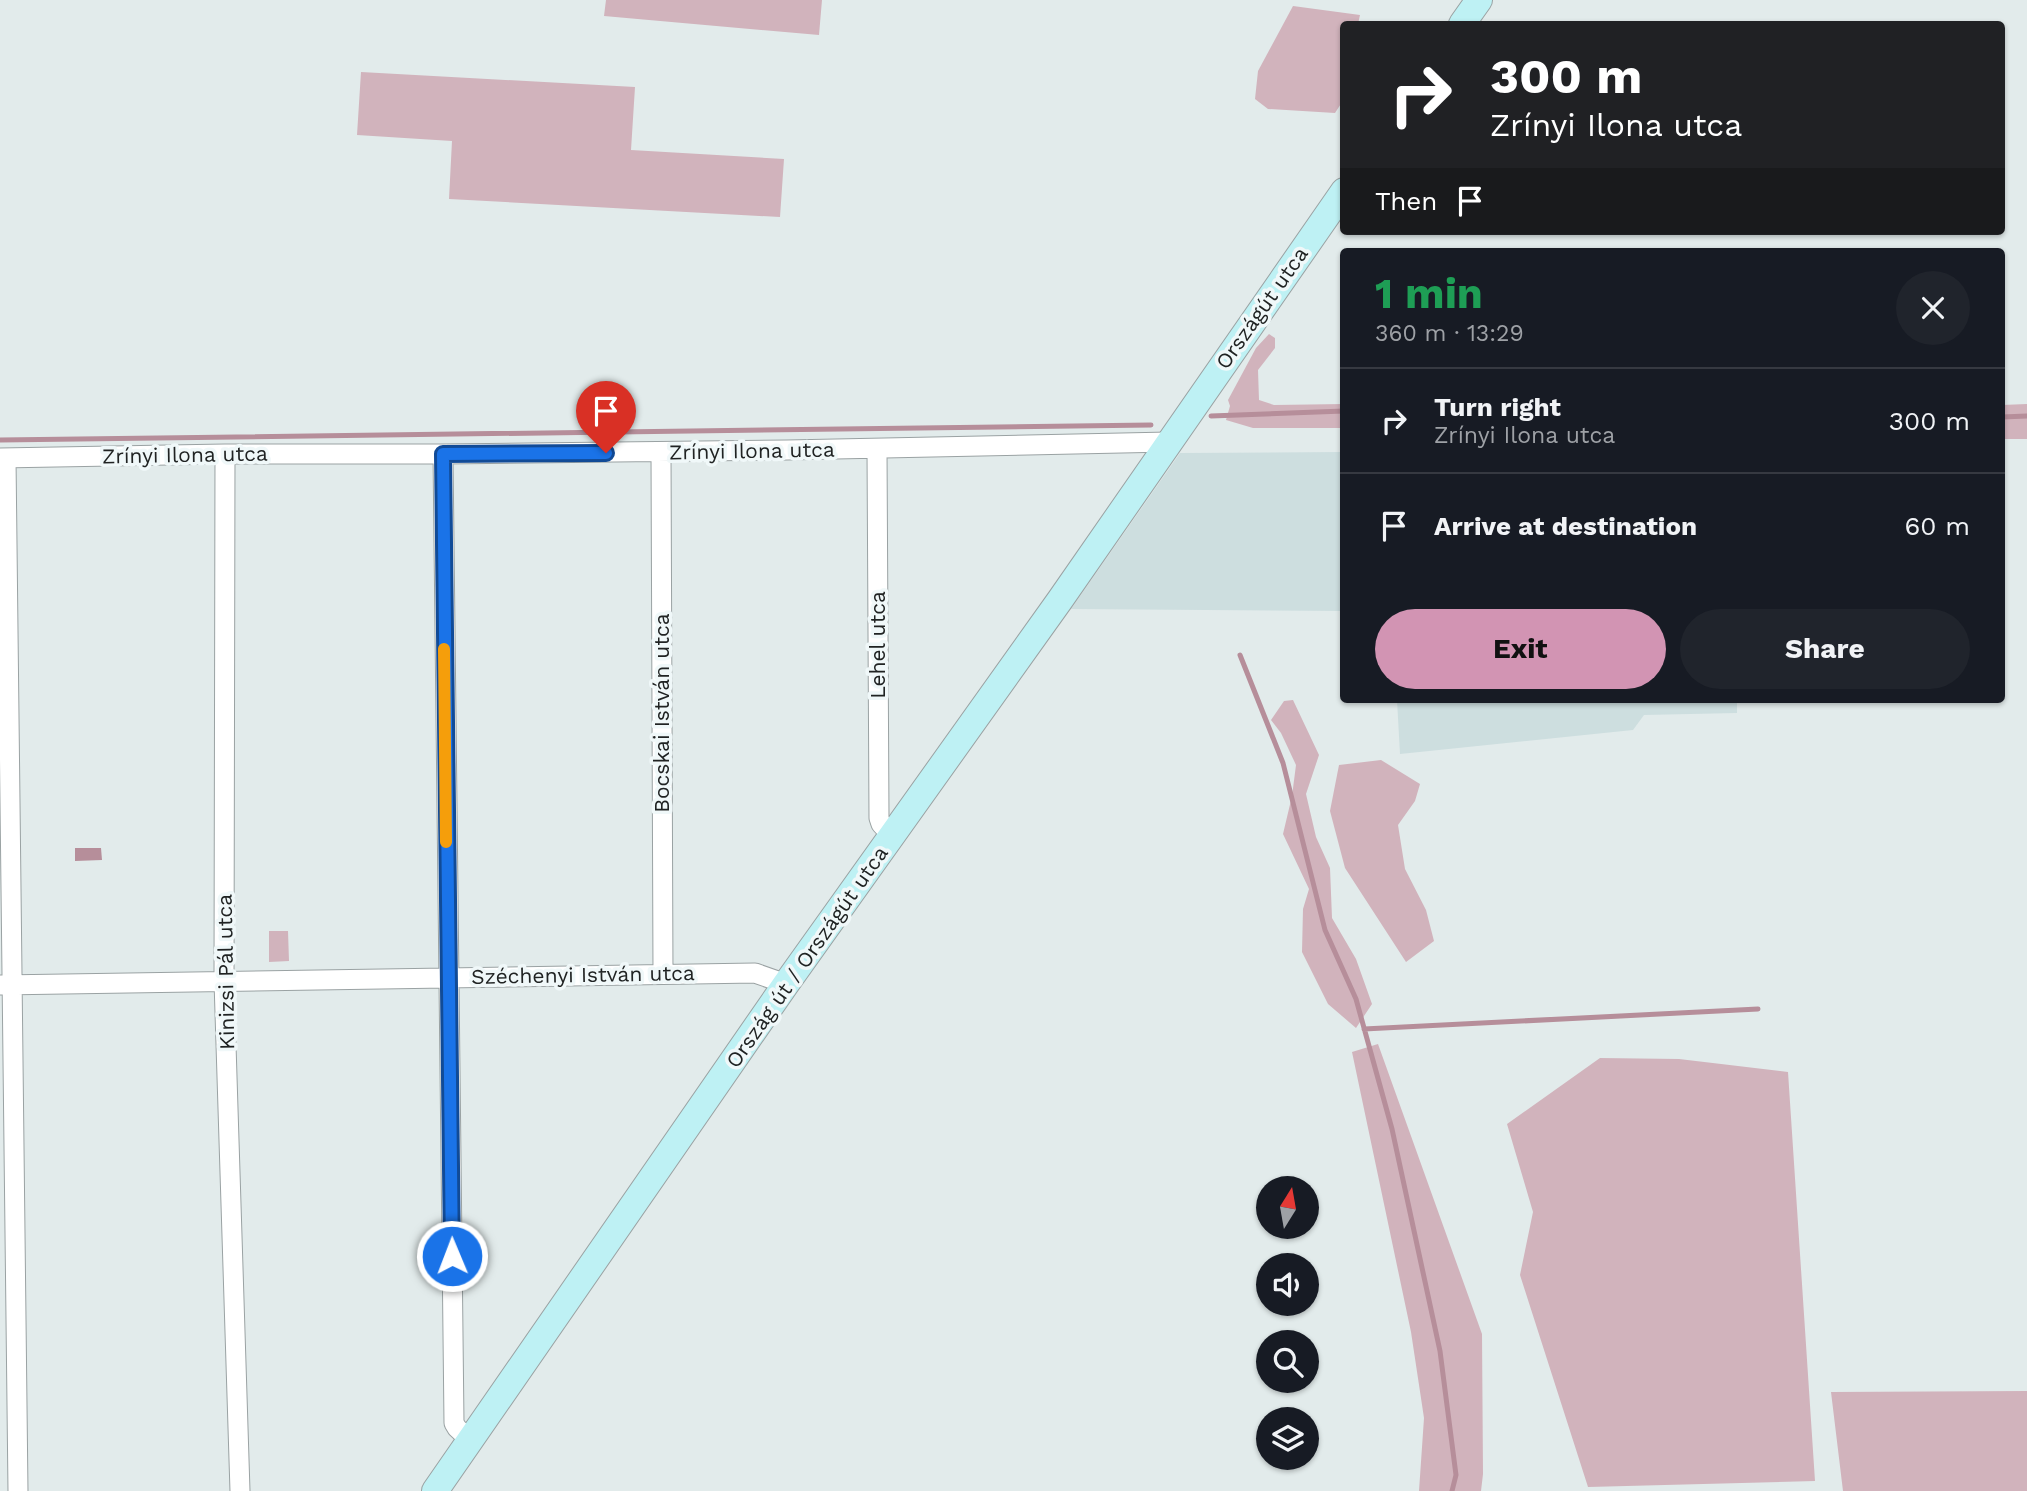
<!DOCTYPE html>
<html lang="en">
<head>
<meta charset="utf-8">
<style>
	:root { --surface:#171b24; --page:#20242c; --text:#f1f3f6; --muted:#9ea1a6; --line:#363941; --accent:#d294b3 }
	body { margin:0; font-family:"Work Sans",sans-serif; background:var(--page); color:var(--text); height:100vh; display:flex; flex-direction:column; font-size:26px; white-space:nowrap }
	* { box-sizing:border-box; margin:0 }
	p { font-size:23px; color:var(--muted) }
	.icon { flex:none; width:38px; height:38px; fill:none; stroke:currentColor; stroke-width:2; stroke-linecap:round; stroke-linejoin:round }
	.map { position:relative; flex:1; overflow:hidden }
	.panel { position:absolute; left:1340px; top:248px; width:665px; height:455px; display:flex; flex-direction:column; background:var(--surface); border-radius:7px; box-shadow:0 2px 5px #0004 }
	.panel>* { flex:none }
	.banner { position:absolute; left:1340px; top:21px; width:665px; height:214px; border-radius:7px; box-shadow:0 2px 5px #0004; background:#202124; color:#fff; overflow:hidden }
	.needle { width:46px; rotate:11deg }
	.tools { position:absolute; left:1256px; top:1176px; display:grid; gap:14px }
	.tools a { display:grid; place-items:center; width:63px; height:63px; border-radius:50%; background:var(--surface); box-shadow:0 2px 5px #0004; font-size:35px }
	.pin { position:absolute; display:grid; place-items:center; width:60px; height:60px; color:#fff; margin:-72px -30px; border-radius:50% 50% 50% 0; rotate:-45deg; box-shadow:0 0 7px #0007 }
	.pin .icon { rotate:45deg }
	.me { position:absolute; width:77px; margin:-38px; rotate:359deg; stroke-linejoin:round; filter:drop-shadow(0 0 5px #0008) }
	.turn { display:flex; align-items:center; gap:24px; height:147px; padding:0 35px; font-size:32px }
	.turn .icon { width:91px; height:91px; stroke-width:2.5 }
	.turn b { display:block; font-size:49px; line-height:60px }
	.then { display:flex; align-items:center; height:66px; padding:0 35px; background:#0003; gap:14px; font-size:26px }
	.round { display:grid; place-items:center; flex:none; width:74px; height:74px; border-radius:37px; background:var(--page) }
	.overview { display:flex; align-items:center; justify-content:space-between; height:119px; padding:0 35px }
	h1 { font-size:42px; font-weight:700; line-height:52px; color:#1e9e55 }
	.action { display:flex; gap:14px; margin-top:auto; padding:14px 35px }
	.action a { flex:1; height:80px; border-radius:42px; background:var(--accent); color:#111; font-size:28px; font-weight:700; line-height:80px; text-align:center }
	.action a+a { background:var(--page); color:var(--text) }
	ul { padding:0; list-style:none }
	li { display:flex; align-items:center; gap:21px; height:105px; padding:0 35px; border-top:2px solid var(--line) }
	li div { flex:1 }
	li b { display:block; font-size:26px }
	li em { font-style:normal }
	.map>svg:first-child { display:block }
</style>
</head>
<body>
<div class="map">
<svg width="2027" height="1491" viewBox="0 0 2027 1491">
	<rect width="100%" height="100%" fill="#e2ebeb"/>
	<path fill="#cddedf" d="M1344 452V611L1071 609 1180 453Z
		M1397 700H1737V713L1644 715 1633 730 1400 754Z"/>
	<path fill="#d1b3bc" d="M606 0H822L819 35 604 16Z
		M1293 6 1360 15 1358 24H1344V99L1335 113 1268 109 1255 99 1258 71Z
		M361 72 635 87 631 150 784 159 780 217 449 199 452 141 357 135Z
		M1269 334 1275 338V348L1258 370 1259 400 1274 405 1344 404V428H1253L1226 420 1230 406 1228 400 1256 348Z
		M2027 404V439H2002V405Z
		M1293 700 1319 755 1306 794 1316 837 1330 868 1332 918 1356 959 1372 1004 1356 1028 1328 1004 1302 952 1303 909 1309 889 1283 834 1292 796 1296 765 1281 733 1271 720 1284 701Z
		M1381 760 1420 784 1415 801 1398 825 1405 869 1426 910 1434 941 1406 962 1345 868 1330 811 1339 765Z
		M269 931H288L289 961 269 962Z
		M1378 1044 1482 1334 1483 1474 1481 1491H1419L1424 1418 1411 1332 1352 1052Z
		M1600 1058 1679 1059 1788 1072 1815 1481 1588 1487 1520 1275 1533 1212 1507 1124Z
		M2027 1391V1491H1843L1831 1392Z"/>
	<path fill="#b68e9a" d="M75 848H101L102 860 75 861Z"/>
	<g fill="none" stroke-linecap="round" stroke-linejoin="round">
		<path stroke="#b68e9a" stroke-width="5" d="M1211 416 1344 411
			M2002 417 2027 416
			M0 440 1151 425
			M1240 655 1283 763 1325 930 1356 999 1392 1129 1440 1351 1456 1475 1452 1491
			M1364 1029 1758 1009"/>
		<g stroke="#9aa2a3" stroke-width="21">
			<path id="minor" d="M877 449 879 818 881 824 892 836
				M661 452 663 974
				M225 454 224 981 240 1491
				M443 454 454 1423 457 1428 471 1441
				M0 458 225 454H443L787 450 1169 442
				M6 458 18 1491
				M1 985 755 973 786 984"/>
		</g>
		<g stroke="#9aa2a3" stroke-width="28">
			<path id="secondary" d="M1462 24 1479 0
				M435 1491 786 984 1060 600 1344 191"/>
		</g>
		<use href="#minor" stroke="#fff" stroke-width="19"/>
		<use href="#secondary" stroke="#bef1f4" stroke-width="26"/>
	</g>
	<g fill="none" stroke-linecap="round" stroke-linejoin="round">
		<g stroke="#114b97" stroke-width="18">
			<path id="route" d="M452 1256 443 454 606 453"/>
		</g>
		<use href="#route" stroke="#1a73e8" stroke-width="12"/>
		<path stroke="#f59e0b" stroke-width="12" d="M444 649 446 842"/>
	</g>
	<g text-anchor="middle" stroke-width="7" stroke-linejoin="round" paint-order="stroke">
		<g font-size="21" fill="#202323" stroke="#f0f8f9">
			<text transform="translate(1262 308) rotate(-55)" y="7">Országút utca</text>
			<text transform="translate(752 451) rotate(-1)" y="7">Zrínyi Ilona utca</text>
			<text transform="translate(185 455) rotate(-1)" y="7">Zrínyi Ilona utca</text>
			<text transform="translate(878 645) rotate(-90)" y="7">Lehel utca</text>
			<text transform="translate(662 713) rotate(-90)" y="7">Bocskai István utca</text>
			<text transform="translate(807 957) rotate(-55)" y="7">Ország út / Országút utca</text>
			<text transform="translate(226 972) rotate(-91)" y="7">Kinizsi Pál utca</text>
			<text transform="translate(583 975) rotate(-1)" y="7">Széchenyi István utca</text>
		</g>
	</g>
</svg>
<div class="tools">
<a><svg class="needle" viewBox="-14 -14 28 28"><path d="M0-13l5 13h-10z" fill="#e53935"/><path d="M0 13l5-13h-10z" fill="#9ea1a6"/></svg></a>
<a><svg class="icon" aria-label="sound" viewBox="0 0 24 24"><path d="M4 9h4l5-4v14l-5-4H4zM17 9q2 3 0 6"/></svg></a>
<a><svg class="icon" aria-label="search" viewBox="0 0 24 24"><circle cx="10" cy="10" r="6"/><path d="M15 15l6 6"/></svg></a>
<a><svg class="icon" aria-label="layers" viewBox="0 0 24 24"><path d="M12 4l9 5-9 5-9-5zM3 14l9 5 9-5"/></svg></a>
</div>
<div class="pin" style="left:606px;top:453px;background:#d93025"><svg class="icon" aria-label="arrive" viewBox="0 0 24 24"><path d="M6 21V4h12l-3 4 3 4H6"/></svg></div>
<svg class="me" style="left:452px;top:1256px" viewBox="-20 -20 40 40"><circle r="17" fill="#1a73e8" stroke="#fff" stroke-width="3"/><path d="M0-11L8 9 0 5-8 9z" fill="#fff"/></svg>
<div class="banner">
<div class="turn"><svg class="icon" aria-label="right" viewBox="0 0 24 24"><path d="M7 20v-9h11M14 6l5 5-5 5"/></svg><div><b>300 m</b>Zrínyi Ilona utca</div></div>
<div class="then">Then<svg class="icon" aria-label="arrive" viewBox="0 0 24 24"><path d="M6 21V4h12l-3 4 3 4H6"/></svg></div>
</div>
<section class="panel">
<div class="overview"><div><h1>1 min</h1><p>360 m · 13:29</p></div><a class="round"><svg class="icon" aria-label="close" viewBox="0 0 24 24"><path d="M6 6l12 12M18 6L6 18"/></svg></a></div>
<ul>
<li><svg class="icon" aria-label="right" viewBox="0 0 24 24"><path d="M7 20v-9h11M14 6l5 5-5 5"/></svg><div><b>Turn right</b><p>Zrínyi Ilona utca</p></div><em>300 m</em></li>
<li><svg class="icon" aria-label="arrive" viewBox="0 0 24 24"><path d="M6 21V4h12l-3 4 3 4H6"/></svg><div><b>Arrive at destination</b></div><em>60 m</em></li>
</ul>
<div class="action"><a>Exit</a><a>Share</a></div>
</section>
</div>
</body>
</html>
